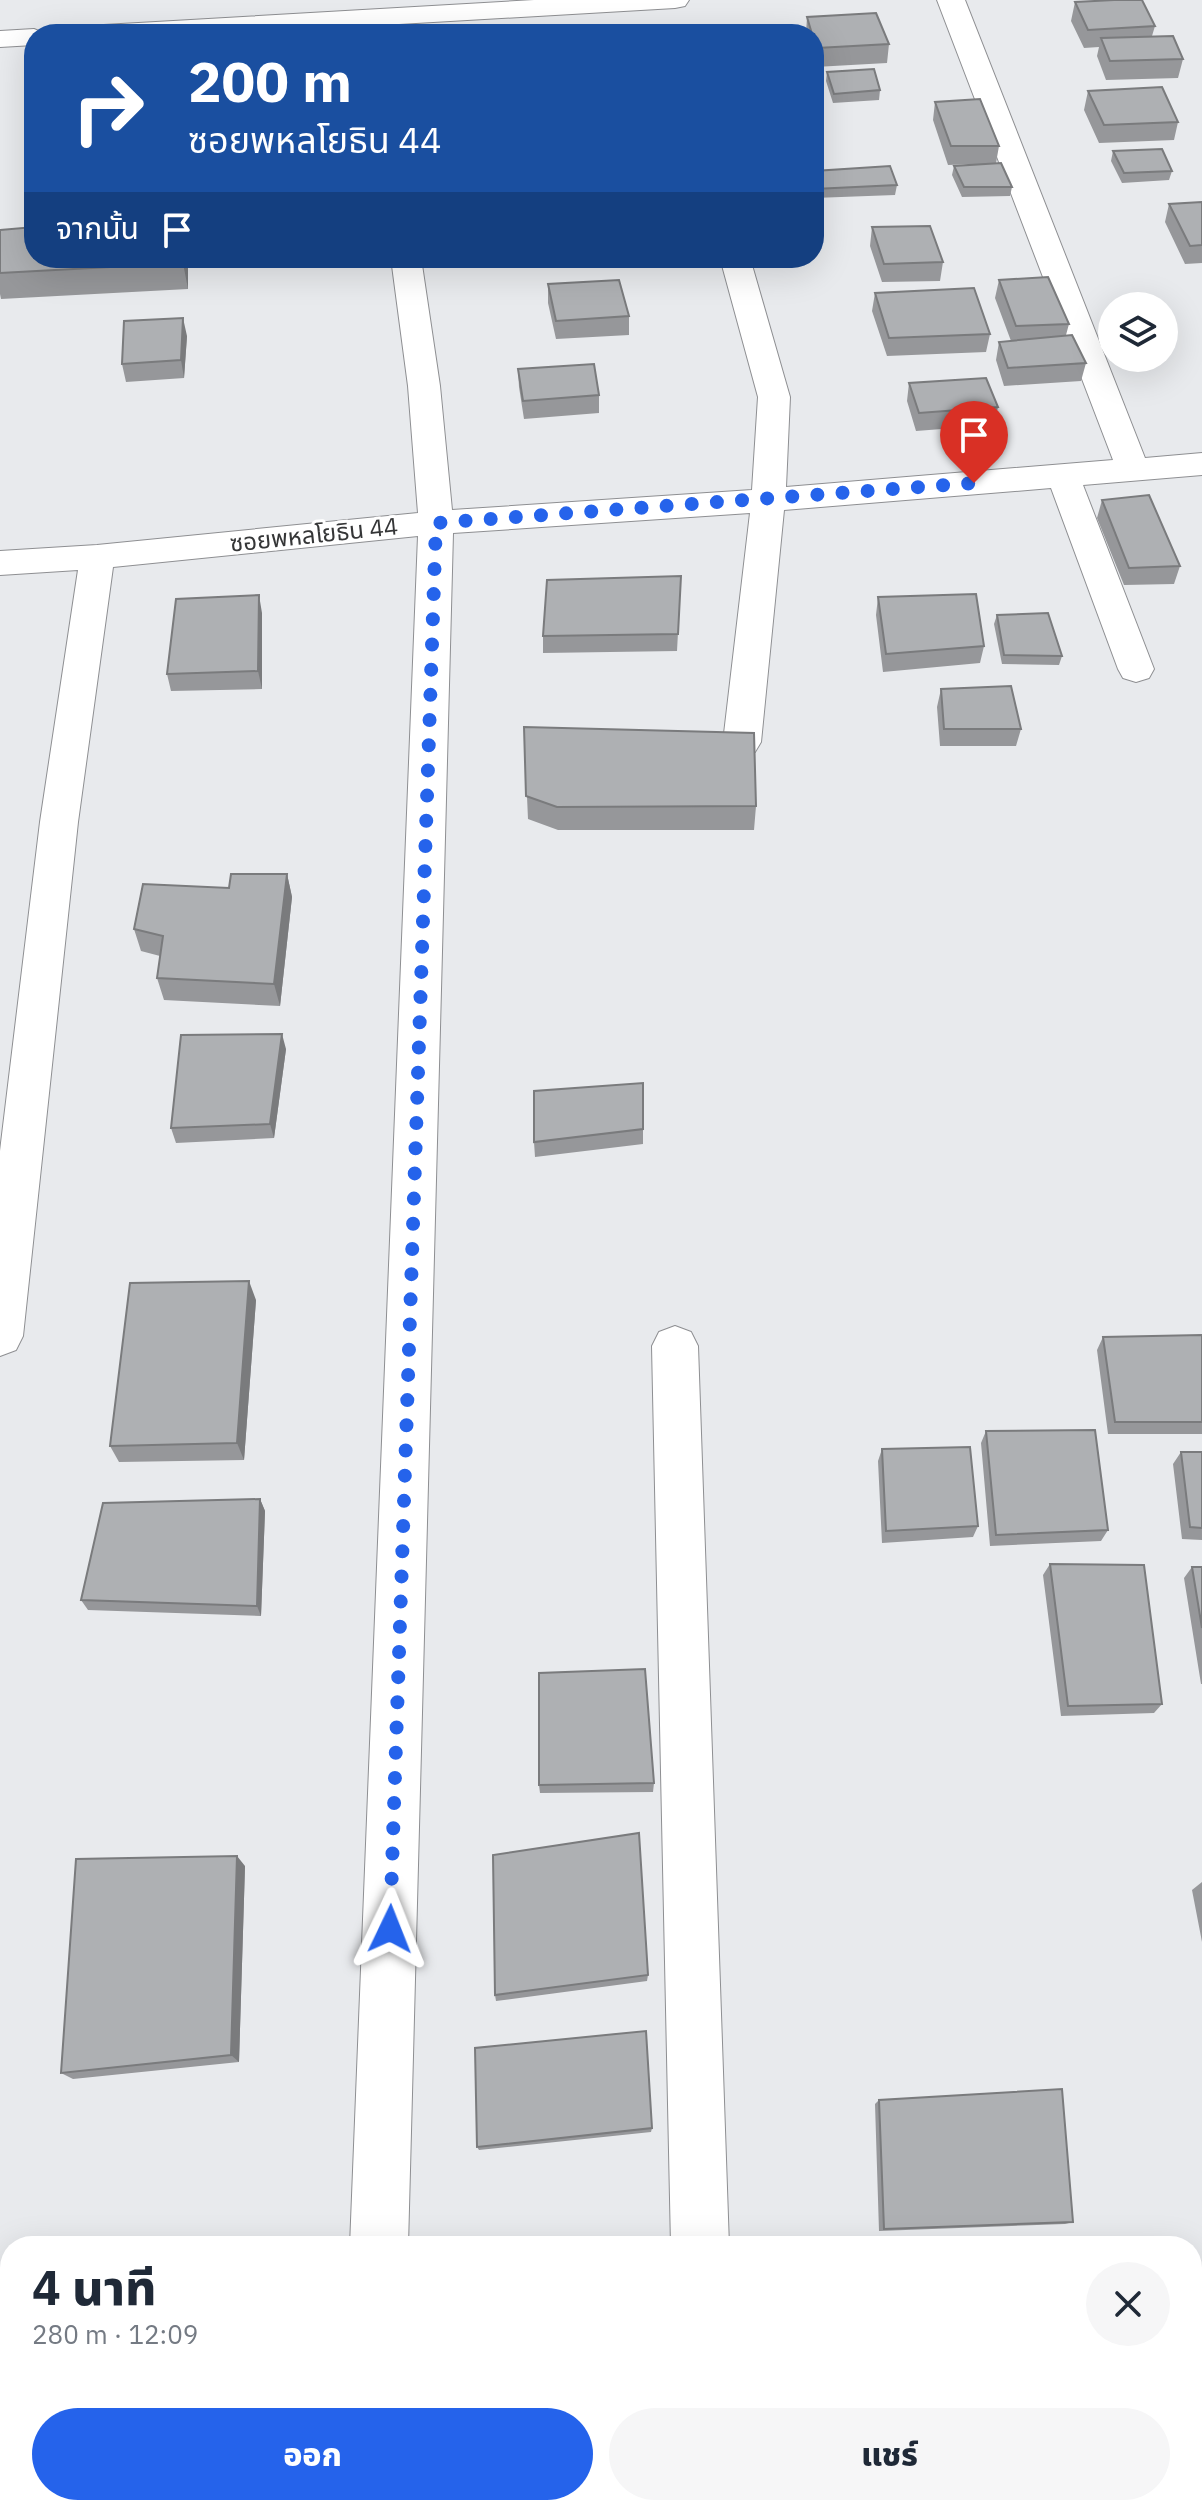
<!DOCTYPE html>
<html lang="th">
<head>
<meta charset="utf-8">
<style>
	:root { --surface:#fff; --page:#f6f6f7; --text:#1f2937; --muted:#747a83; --accent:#2563eb }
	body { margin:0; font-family:"IBM Plex Sans","Noto Sans Thai",sans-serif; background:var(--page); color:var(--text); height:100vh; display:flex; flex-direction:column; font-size:30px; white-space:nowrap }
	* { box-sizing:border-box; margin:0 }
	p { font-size:26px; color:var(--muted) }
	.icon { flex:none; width:44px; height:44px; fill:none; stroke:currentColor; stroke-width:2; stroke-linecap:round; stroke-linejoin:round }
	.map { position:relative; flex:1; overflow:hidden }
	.side { position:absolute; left:0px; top:2236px; width:1202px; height:280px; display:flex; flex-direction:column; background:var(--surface); border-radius:32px 32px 0 0; box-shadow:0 8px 32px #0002 }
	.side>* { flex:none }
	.guide { position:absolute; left:24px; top:24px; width:800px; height:244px; border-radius:32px; box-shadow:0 8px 32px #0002; background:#1a4fa0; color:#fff; overflow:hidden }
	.controls { position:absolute; left:1098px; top:292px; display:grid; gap:16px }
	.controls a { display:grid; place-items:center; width:80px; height:80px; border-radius:50%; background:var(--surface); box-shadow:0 8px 32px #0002; font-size:40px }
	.pin { position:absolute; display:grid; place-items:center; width:68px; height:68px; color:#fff; margin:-82px -34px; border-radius:50% 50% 50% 0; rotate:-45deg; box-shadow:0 0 8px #0007 }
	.pin .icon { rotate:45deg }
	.me { position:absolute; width:88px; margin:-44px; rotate:2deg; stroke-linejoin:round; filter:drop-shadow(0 0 6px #0008) }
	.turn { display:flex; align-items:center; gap:28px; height:168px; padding:0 32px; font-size:36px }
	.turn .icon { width:104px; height:104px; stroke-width:2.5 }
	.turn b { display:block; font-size:56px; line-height:68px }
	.then { display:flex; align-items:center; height:76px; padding:0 32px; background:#0003; gap:16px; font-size:30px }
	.round { display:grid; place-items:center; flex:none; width:84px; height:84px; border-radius:42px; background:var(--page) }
	.head { display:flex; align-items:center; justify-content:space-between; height:136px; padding:0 32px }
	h1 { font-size:48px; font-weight:800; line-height:60px }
	.primary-button { display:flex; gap:16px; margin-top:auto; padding:16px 32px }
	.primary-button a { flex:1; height:92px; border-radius:48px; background:var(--accent); color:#fff; font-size:32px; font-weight:800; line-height:92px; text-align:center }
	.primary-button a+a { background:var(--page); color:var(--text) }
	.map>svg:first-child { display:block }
</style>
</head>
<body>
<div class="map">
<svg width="1202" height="2516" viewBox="0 0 1202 2516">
	<rect width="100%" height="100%" fill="#e8eaed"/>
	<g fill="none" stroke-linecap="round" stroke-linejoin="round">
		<g stroke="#8e8f92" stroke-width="2">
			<path id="street" d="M534 0H689L685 6 675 8 228 34H72L76 28 86 26Z
				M937 0H965L1145 458 1202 453V475L1083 485 1154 669 1149 678 1136 682 1123 678 1118 669 1051 488 784 510 761 742 755 752 742 756 729 752 723 742 750 513 453 533 408 2246H350L418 536 113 567 78 822 23 1336 16 1350 0 1356V1151L40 822 78 570 0 575V551L97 545 418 513 408 386 391 258H421L440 386 452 510 752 490 758 397 720 258H750L790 397 786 487 1113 460Z
				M34 29 46 34H34V45L0 47V31Z
				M675 1326 691 1332 698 1346 729 2246H671L652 1346 659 1332Z
				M677 2506H737V2516H677Z"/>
		</g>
		<use href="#street" fill="#fff" fill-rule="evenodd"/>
	</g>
	<path fill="#96979a" d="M1075 2 1155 26 1152 36 1183 59 1178 78 1106 80 1097 56 1099 47 1084 48 1071 21Z
		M807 17 889 44 887 63 815 67 814 34H806Z
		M827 72 880 90 879 100 833 103 826 81Z
		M1088 91 1178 122 1174 140 1099 143 1084 110Z
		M935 102 999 146 996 163 1012 187 1010 196 962 197 952 175 954 166 973 164 948 165 933 120Z
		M1113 151 1172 171 1169 180 1122 183 1111 161Z
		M814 171 897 185 895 195 814 198Z
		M1202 202V263L1185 264 1165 222 1169 204Z
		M872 227 943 262 940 281 882 282 870 246Z
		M0 230 188 258V289L1 299 0 294Z
		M999 280 1069 324 1066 335 1086 363 1081 381 1004 386 996 360 999 342 1011 341 995 298Z
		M548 284 629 316V335L556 339 548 303Z
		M875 293 990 334 986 352 887 356 872 311Z
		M187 336 184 378 126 382 122 364Z
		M518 369 599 395V413L524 419 519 387Z
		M909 383 998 407 994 425 916 431 907 401Z
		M1102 500 1180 566 1174 584 1124 585 1097 518Z
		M681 576 677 651 543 653V636Z
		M878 597 984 646 980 663 883 672 876 615Z
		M262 613V689L171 691 167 674Z
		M997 615 1062 656 1059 665 1002 664 994 624Z
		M941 689 1021 729 1016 746H940L937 707Z
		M524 727 756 806 754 830H558L528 819Z
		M287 874 292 897 280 1006 164 1000 157 978 160 956 141 951 134 929 229 888Z
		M286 1049 274 1138 176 1143 171 1128Z
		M643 1129V1144L535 1157 534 1142Z
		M256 1300 244 1460 119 1462 110 1446Z
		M1202 1335V1434H1108L1097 1350 1103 1337Z
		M986 1431 1108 1530 1101 1541 990 1546 981 1443Z
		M882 1449 978 1526 973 1537 882 1543 878 1461Z
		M1181 1452H1202V1540L1182 1539 1173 1464Z
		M260 1499 265 1511 261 1616 88 1610 81 1600Z
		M1050 1564 1162 1704 1154 1713 1061 1716 1043 1575Z
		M1192 1567H1202V1684H1201L1184 1578Z
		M654 1783 653 1792 540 1793 539 1785Z
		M245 1866 239 2062 73 2079 61 2073Z
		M1202 1882V1942L1192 1890Z
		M648 1975 647 1981 496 2001 495 1995Z
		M879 2100 1073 2222 1065 2224 879 2231 875 2104Z
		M652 2128 651 2132 479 2150 477 2147Z
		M1202 2465V2516H1044L1042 2506H1192V2466Z
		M846 2506H1021L1023 2516H847Z"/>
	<path fill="#7a7b7d" d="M183 258H188V289L183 263Z
		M183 318 187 336 184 378 181 360Z
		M259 595 262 613V689L258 671Z
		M287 874 292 897 280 1006 274 984Z
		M282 1034 286 1049 274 1138 270 1124Z
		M249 1281 256 1300 244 1460 237 1443Z
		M260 1499 265 1511 261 1616 257 1606Z
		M237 1856 245 1866 239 2062 231 2055Z"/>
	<path fill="#aeb0b3" stroke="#7a7b7d" stroke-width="2" d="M1114 0H1142L1155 26 1088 30 1075 2Z
		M876 13 889 44 817 48 814 40V34H812L807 17Z
		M1173 36 1183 59 1110 61 1101 38Z
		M874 69 880 90 834 94 827 72Z
		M1162 87 1178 122 1104 125 1088 91Z
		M980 99 999 146H951L935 102Z
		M1162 149 1172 171 1124 173 1113 151Z
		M1001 163 1012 187H964L954 166Z
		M890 166 897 185 814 189V171Z
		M1202 202V245L1190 246 1169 204Z
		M930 226 943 262 884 264 872 227Z
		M34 227V258H183V263L0 273V230Z
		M1048 277 1069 324 1016 326 999 280Z
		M619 280 629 316 556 321 548 284Z
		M974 288 990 334 889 338 875 293Z
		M183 318 181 360 122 364 124 321Z
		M1072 335 1086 363 1008 368 999 342Z
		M594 364 599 395 523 401 518 369Z
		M986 378 998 407 919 413 909 383Z
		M1149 495 1180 566 1129 568 1102 500Z
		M681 576 678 634 543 636 547 580Z
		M976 594 984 646 886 654 878 597Z
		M259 595 258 671 167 674 176 599Z
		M1048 613 1062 656 1004 655 997 615Z
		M1011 686 1021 729H944L941 689Z
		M524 727 754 733 756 806 557 807 526 796Z
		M231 874H287L274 984 157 978 163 936 134 929 143 884 229 888Z
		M282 1034 270 1124 171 1128 181 1035Z
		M643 1083V1129L534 1142V1091Z
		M249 1281 237 1443 110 1446 130 1283Z
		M1202 1335V1422H1115L1103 1337Z
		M1095 1430 1108 1530 996 1535 986 1431Z
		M970 1447 978 1526 886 1531 882 1449Z
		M1181 1452H1202V1528L1190 1527Z
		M260 1499 257 1606 81 1600 103 1503Z
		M1050 1564 1144 1565 1162 1704 1068 1706Z
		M1192 1567H1202V1628Z
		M645 1669 654 1783 539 1785V1673Z
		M639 1833 648 1975 495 1995 493 1855Z
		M237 1856 231 2055 61 2073 76 1859Z
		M646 2031 652 2128 477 2147 475 2048Z
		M1062 2089 1073 2222 884 2229 879 2100Z
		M1202 2278V2419L1192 2420V2279Z
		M1202 2468V2516H1054L1053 2506H1192V2469Z
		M852 2506H1021L1023 2516H853Z"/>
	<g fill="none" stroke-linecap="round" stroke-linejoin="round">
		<path stroke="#2563eb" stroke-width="14" stroke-dasharray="0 25.2" d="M390 1929 436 523 974 483"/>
	</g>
	<g text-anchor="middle" stroke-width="6" stroke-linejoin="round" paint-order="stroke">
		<g font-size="24" fill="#353637" stroke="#fff">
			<text transform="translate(314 535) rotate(-6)" y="8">ซอยพหลโยธิน 44</text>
		</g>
	</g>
</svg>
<div class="controls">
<a><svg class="icon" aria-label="layers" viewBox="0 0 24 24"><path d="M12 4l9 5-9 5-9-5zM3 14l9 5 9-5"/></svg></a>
</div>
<div class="pin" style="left:974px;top:483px;background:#d93025"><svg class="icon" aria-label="arrive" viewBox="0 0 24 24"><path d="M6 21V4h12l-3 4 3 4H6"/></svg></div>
<svg class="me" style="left:390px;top:1929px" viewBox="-20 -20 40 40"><path d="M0-17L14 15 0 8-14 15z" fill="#2563eb" stroke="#fff" stroke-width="4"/></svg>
<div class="guide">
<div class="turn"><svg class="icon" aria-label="right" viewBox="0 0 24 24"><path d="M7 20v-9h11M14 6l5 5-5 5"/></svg><div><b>200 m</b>ซอยพหลโยธิน 44</div></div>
<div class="then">จากนั้น<svg class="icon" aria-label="arrive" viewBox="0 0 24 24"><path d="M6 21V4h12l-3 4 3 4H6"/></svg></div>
</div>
<section class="side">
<div class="head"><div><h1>4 นาที</h1><p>280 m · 12:09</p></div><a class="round"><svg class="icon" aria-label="close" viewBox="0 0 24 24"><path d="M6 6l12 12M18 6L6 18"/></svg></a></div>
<div class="primary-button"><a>ออก</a><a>แชร์</a></div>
</section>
</div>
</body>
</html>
